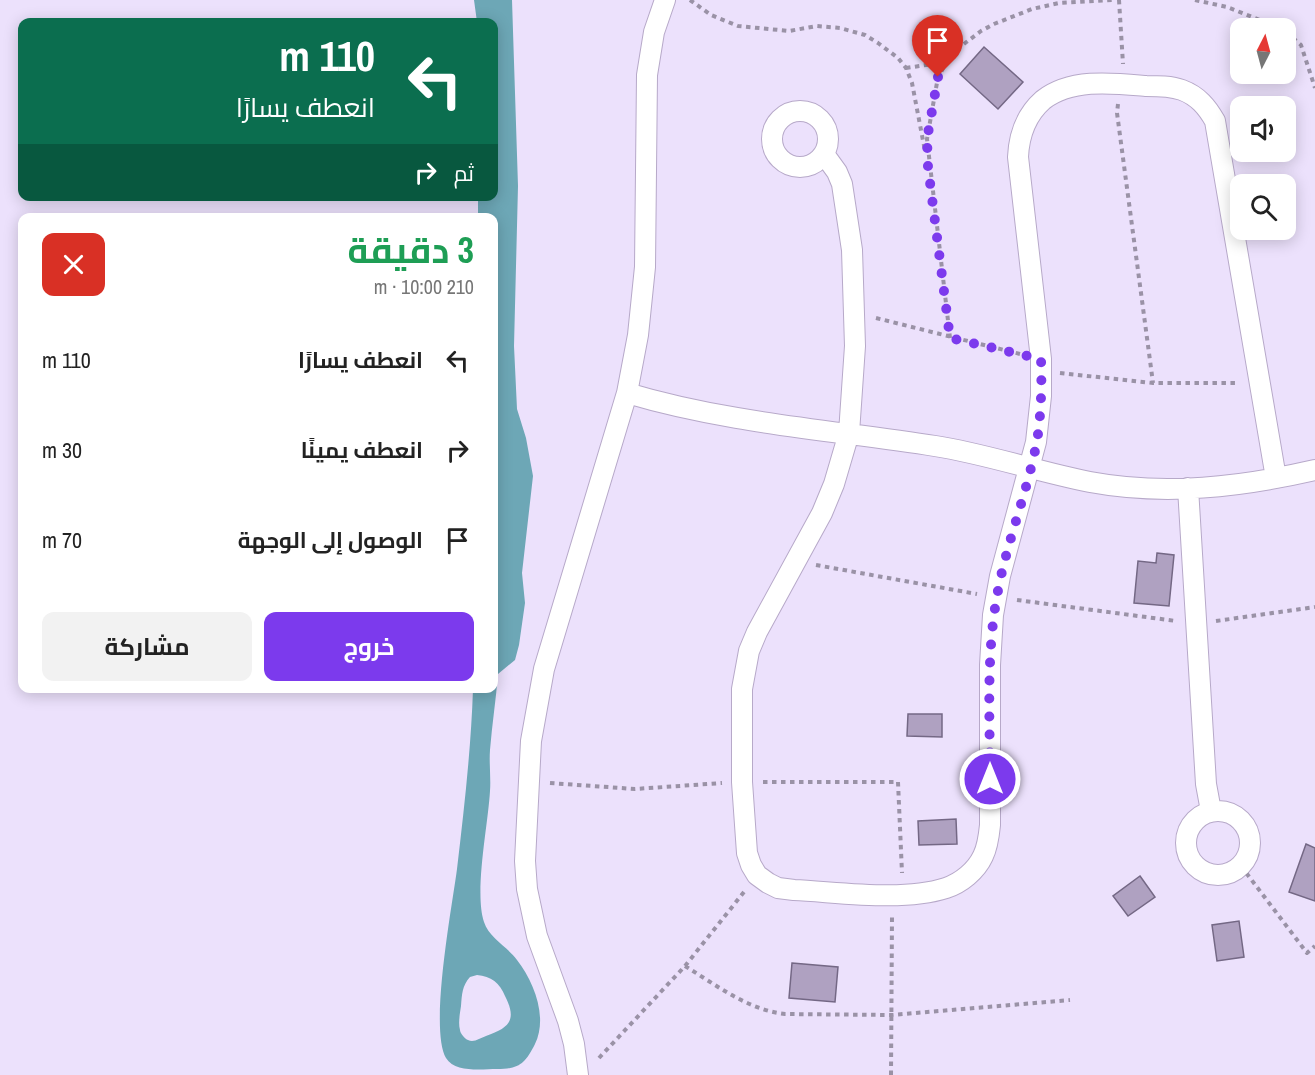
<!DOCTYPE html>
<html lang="ar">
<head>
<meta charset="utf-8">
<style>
	:root { --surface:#fff; --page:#f2f2f2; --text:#222; --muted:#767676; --accent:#7c3aed }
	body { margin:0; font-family:"Archivo Narrow",Cairo,sans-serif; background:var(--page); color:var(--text); direction:rtl; height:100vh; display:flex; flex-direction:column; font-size:22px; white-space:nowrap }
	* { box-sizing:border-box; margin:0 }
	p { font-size:20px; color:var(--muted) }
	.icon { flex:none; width:33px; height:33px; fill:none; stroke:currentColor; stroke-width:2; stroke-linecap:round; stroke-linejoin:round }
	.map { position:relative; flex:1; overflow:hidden; direction:ltr }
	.details { position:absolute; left:18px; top:213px; width:480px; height:480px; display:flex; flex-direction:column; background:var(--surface); border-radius:12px; box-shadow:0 3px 15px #0003; direction:rtl }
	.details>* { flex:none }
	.hud { position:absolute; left:18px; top:18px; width:480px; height:183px; border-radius:12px; box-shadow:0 3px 15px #0003; direction:rtl; background:#0b6e4f; color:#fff; overflow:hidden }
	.needle { width:39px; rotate:6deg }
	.controls { position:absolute; left:1230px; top:18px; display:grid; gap:12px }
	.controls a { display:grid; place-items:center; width:66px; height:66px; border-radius:12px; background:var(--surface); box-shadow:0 3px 15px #0003; font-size:30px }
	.pin { position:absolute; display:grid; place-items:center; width:51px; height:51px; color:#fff; margin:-62px -26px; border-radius:50% 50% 50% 0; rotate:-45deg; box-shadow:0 0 6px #0007 }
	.pin .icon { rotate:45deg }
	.me { position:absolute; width:66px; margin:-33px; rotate:0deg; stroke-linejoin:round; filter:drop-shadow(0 0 4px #0008) }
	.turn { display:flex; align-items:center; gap:21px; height:126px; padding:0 24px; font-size:27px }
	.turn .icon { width:78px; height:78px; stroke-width:2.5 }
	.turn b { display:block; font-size:42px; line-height:51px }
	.then { display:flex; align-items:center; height:57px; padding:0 24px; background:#0003; gap:12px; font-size:22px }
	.round { display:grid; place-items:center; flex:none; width:63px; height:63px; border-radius:12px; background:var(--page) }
	.headline { display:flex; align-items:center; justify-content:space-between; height:102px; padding:0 24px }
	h1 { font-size:36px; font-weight:700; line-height:45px; color:#1e9e55 }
	.button { display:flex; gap:12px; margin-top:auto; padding:12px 24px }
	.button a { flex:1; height:69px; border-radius:12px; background:var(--accent); color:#fff; font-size:24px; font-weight:700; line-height:69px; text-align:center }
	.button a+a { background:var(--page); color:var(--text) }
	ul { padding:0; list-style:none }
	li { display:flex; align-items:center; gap:18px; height:90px; padding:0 24px }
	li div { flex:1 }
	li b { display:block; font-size:22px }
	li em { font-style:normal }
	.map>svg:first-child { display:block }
</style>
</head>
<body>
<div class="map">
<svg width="1315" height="1075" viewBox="0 0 1315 1075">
	<rect width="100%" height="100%" fill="#ece1fc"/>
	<path fill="#6da7b6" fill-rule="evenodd" d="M474 0H512L518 186 514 346 517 409 526 438 533 476 522 573 525 603 519 645 515 660 498 674C496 699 492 725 490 750 489 764 491 778 490 791 488 826 474 892 484 922 489 938 508 947 517 960 534 982 548 1017 535 1044 525 1064 519 1069 497 1069 482 1069 455 1073 446 1058 429 1029 452 907 457 869 464 810 471 749 473 689L494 688V218L478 217V197L494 196V22H477ZM477 975C491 976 500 983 505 996 518 1021 508 1028 486 1036 480 1038 474 1043 468 1040 465 1039 460 1033 460 1030 458 1023 460 1013 461 1006 462 994 462 986 470 977Z"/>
	<path fill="#afa1c1" stroke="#746885" stroke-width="1.5" d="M984 47 1023 82 998 109 960 74Z
		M1157 553 1174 555 1169 606 1134 603 1138 561 1156 563Z
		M908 714H942V737L907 736Z
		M956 819 957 844 919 845 918 821Z
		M1306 844 1315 848V901L1289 892Z
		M1140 876 1155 897 1128 916 1113 896Z
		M1239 921 1244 957 1217 961 1212 925Z
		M792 963 838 967 835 1002 789 998Z"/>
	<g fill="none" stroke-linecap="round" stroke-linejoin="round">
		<g stroke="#b7a9c9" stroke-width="22">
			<path id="street" d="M772 139a28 28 0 1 1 56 0a28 28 0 1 1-56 0Z
				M824 154 837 172 842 184 852 250 855 346 849 433 834 484 822 513 757 632 749 651 742 689V782L747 853 751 865 757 875 768 883 778 888 794 890C838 892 903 902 946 888 961 883 976 871 983 856 988 846 989 835 990 825V665L993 615 1000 576 1036 442 1041 396V359L1018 157C1019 135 1026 115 1043 100 1071 78 1113 83 1146 86 1158 86 1171 86 1182 90 1198 96 1207 107 1215 121L1276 478
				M627 393C727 423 832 430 935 446 987 454 1038 472 1090 482 1165 496 1241 487 1315 470
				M1188 488 1206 784 1211 811
				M1186 843a32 32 0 1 1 64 0a32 32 0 1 1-64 0Z
				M578 1075 574 1044 568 1021 537 936 527 889 525 861 531 741 544 669 627 393 638 335 645 267 647 75 654 32 665 0"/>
		</g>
		<path stroke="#9a92a6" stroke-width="4" stroke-dasharray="4.5 4.5" stroke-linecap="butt" d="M690 0 711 15 738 26 789 31 817 26 840 28 865 35 878 43 898 58 906 68 912 83 925 151
			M1119 0 1123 64
			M1195 0 1227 7 1280 28
			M1286 32 1301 45 1315 88
			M906 68 946 62
			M1118 104 1117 113 1153 383
			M876 318 1020 354
			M950 338 927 139 938 77 952 53 981 31 994 24 1032 9 1059 3 1112 0
			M1060 373 1153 383H1238
			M816 565 977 594
			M1017 600 1176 621
			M1216 621 1315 607
			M763 782H898L902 873
			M550 783 635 789 722 783
			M1241 866 1307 953 1315 946
			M685 966C716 985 748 1010 785 1014L892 1015 1070 1000
			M599 1058 685 966 744 892
			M891 1075 892 916"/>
		<use href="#street" stroke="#fff" stroke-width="20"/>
	</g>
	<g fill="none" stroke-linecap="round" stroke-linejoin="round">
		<path stroke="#7c3aed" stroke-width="10" stroke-dasharray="0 18" d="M938 77 927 139 928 167 950 338 1041 359C1042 386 1041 415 1037 441 1027 494 1006 544 997 596 986 656 990 718 990 779"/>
	</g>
</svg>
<div class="controls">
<a><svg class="needle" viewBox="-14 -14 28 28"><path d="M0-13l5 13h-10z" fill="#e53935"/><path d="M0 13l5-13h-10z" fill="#767676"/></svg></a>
<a><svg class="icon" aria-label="sound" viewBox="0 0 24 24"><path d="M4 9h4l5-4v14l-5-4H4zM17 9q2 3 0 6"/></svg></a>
<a><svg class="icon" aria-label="search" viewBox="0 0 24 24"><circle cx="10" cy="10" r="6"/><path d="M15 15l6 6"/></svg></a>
</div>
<div class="pin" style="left:938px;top:77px;background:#d93025"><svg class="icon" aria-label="arrive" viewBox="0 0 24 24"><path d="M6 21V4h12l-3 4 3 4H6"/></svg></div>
<svg class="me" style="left:990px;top:779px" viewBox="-20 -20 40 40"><circle r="17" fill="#7c3aed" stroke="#fff" stroke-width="3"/><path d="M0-11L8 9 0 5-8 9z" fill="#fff"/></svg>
<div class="hud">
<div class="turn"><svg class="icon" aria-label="left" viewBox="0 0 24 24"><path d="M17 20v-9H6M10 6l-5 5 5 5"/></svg><div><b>110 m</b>انعطف يسارًا</div></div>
<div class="then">ثم<svg class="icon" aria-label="right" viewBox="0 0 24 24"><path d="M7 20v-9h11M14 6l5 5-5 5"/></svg></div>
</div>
<section class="details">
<div class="headline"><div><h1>3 دقيقة</h1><p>210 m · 10:00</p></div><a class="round" style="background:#d93025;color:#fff"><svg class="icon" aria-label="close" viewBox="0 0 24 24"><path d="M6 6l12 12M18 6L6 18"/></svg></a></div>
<ul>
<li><svg class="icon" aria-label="left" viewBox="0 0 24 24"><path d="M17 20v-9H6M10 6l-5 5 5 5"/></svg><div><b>انعطف يسارًا</b></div><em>110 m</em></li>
<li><svg class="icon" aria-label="right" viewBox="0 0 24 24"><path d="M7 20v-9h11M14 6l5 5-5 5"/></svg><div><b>انعطف يمينًا</b></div><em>30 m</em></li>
<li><svg class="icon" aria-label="arrive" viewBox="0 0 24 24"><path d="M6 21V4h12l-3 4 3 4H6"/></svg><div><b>الوصول إلى الوجهة</b></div><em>70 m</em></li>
</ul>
<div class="button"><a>خروج</a><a>مشاركة</a></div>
</section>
</div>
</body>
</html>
